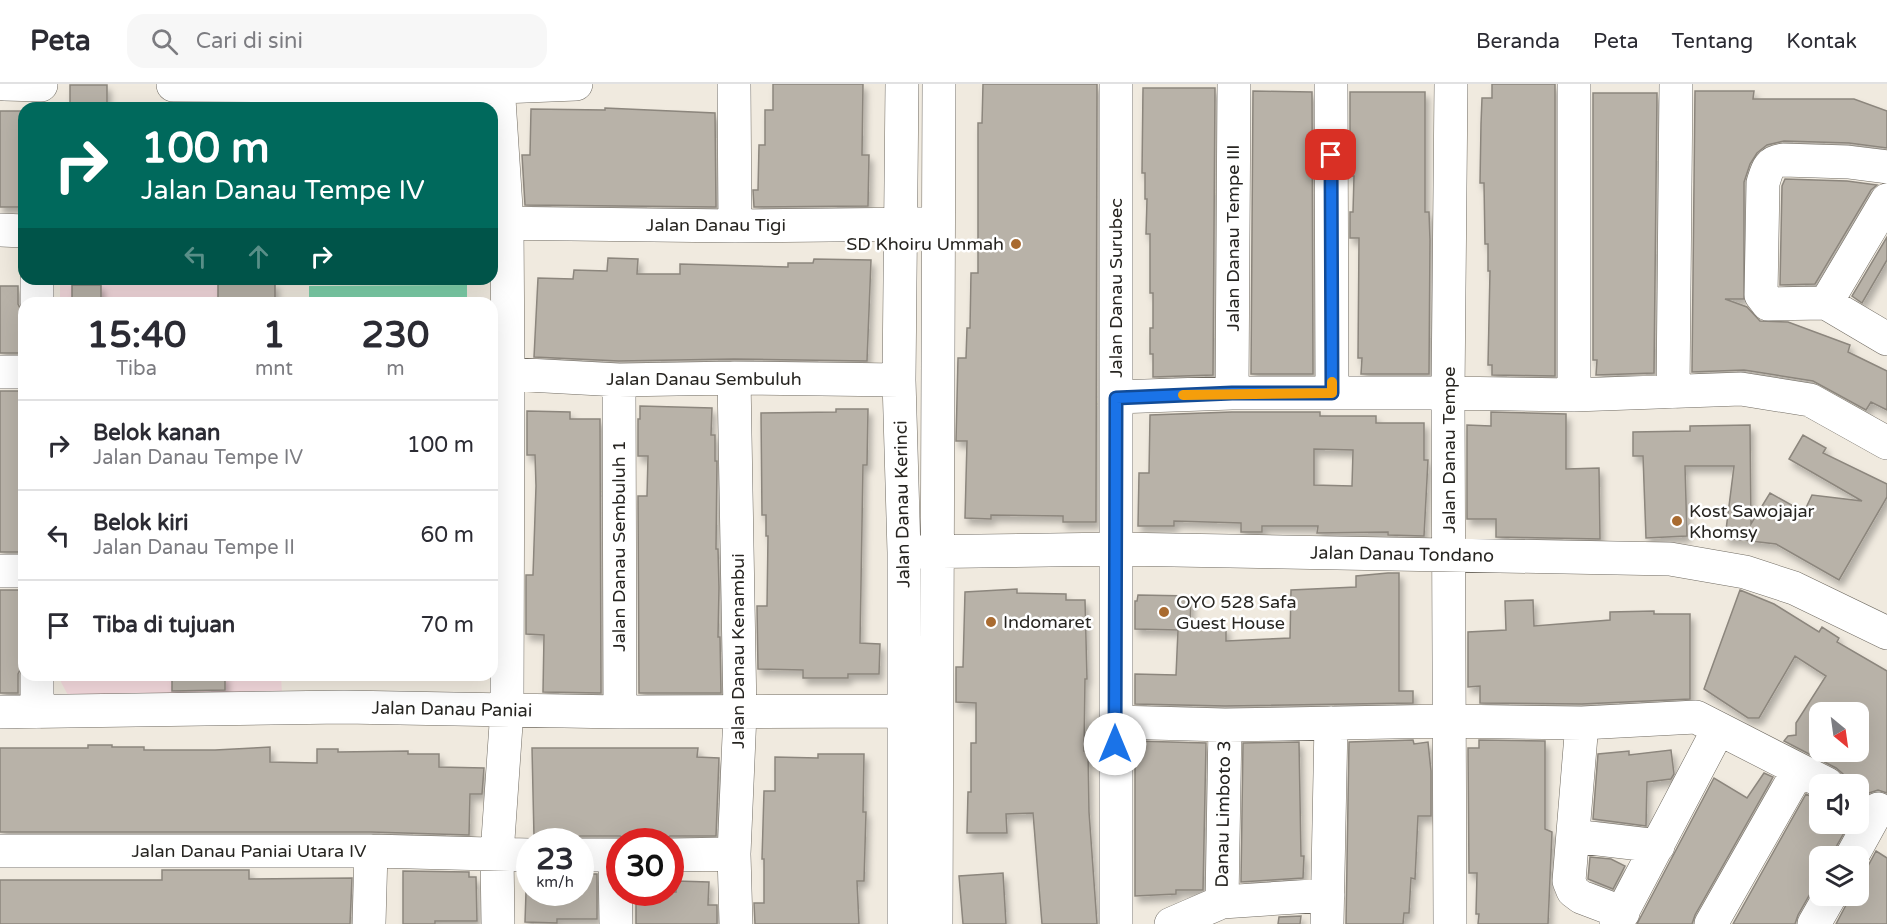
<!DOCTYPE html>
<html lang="id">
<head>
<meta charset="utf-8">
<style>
	:root { --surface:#fff; --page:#f7f7f7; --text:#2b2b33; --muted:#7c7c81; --line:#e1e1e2 }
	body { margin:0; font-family:"Varela Round",sans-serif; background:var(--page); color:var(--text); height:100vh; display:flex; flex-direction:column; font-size:22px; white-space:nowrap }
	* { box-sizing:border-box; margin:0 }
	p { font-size:20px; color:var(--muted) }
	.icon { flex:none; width:33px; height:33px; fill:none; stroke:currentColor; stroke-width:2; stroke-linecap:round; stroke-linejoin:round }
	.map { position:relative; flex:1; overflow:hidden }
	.sheet { position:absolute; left:18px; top:213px; width:480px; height:384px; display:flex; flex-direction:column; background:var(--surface); border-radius:18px; box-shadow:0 6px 24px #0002 }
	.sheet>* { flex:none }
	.top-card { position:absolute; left:18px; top:18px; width:480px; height:183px; border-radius:18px; box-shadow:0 6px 24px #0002; background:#00695c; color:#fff; overflow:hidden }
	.needle { width:39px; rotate:151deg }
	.tools { position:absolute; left:1809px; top:618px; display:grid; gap:12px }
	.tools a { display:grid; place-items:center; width:60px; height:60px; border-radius:12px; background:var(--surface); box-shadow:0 6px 24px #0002; font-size:30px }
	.speed { position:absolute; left:516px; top:744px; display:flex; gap:12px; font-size:30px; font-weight:700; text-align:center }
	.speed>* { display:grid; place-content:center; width:78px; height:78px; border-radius:50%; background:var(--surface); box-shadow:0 6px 24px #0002; line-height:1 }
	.speed small { font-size:15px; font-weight:400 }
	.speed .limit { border:9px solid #d22; background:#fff; color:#111 }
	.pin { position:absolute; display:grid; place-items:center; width:51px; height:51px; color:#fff; margin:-26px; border-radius:12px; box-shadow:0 3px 9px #0006 }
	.me { position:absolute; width:66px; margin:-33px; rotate:0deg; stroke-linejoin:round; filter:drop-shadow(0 0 4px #0008) }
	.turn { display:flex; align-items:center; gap:21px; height:126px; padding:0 24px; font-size:27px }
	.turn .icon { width:78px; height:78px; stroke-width:2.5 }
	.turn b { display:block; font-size:42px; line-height:51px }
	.lanes { display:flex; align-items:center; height:57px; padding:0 24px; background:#0003; justify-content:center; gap:30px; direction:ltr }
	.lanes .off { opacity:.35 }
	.eta { display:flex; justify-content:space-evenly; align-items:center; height:102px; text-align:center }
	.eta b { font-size:36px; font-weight:700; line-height:42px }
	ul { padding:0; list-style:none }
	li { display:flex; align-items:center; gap:18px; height:90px; padding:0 24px; border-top:2px solid var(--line) }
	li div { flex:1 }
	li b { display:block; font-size:22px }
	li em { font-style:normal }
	header { display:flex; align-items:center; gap:36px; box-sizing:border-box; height:84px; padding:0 30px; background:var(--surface); border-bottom:2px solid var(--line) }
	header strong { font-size:28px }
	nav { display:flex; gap:33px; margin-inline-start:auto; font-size:21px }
	.search { width:420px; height:54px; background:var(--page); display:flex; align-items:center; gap:15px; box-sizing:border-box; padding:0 21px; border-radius:18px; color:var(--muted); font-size:22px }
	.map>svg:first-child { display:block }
</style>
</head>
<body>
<header>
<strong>Peta</strong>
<div class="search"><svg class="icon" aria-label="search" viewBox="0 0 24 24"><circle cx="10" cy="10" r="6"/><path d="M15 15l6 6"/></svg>Cari di sini</div>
<nav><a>Beranda</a><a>Peta</a><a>Tentang</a><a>Kontak</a></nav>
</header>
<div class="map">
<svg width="1887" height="840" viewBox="0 0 1887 840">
	<defs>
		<filter id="shadow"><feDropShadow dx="3.5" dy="6" stdDeviation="3" flood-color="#0004"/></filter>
	</defs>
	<rect width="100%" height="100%" fill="#f0eadf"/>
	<path fill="#f4d9dd" d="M60 195H275L276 219H60Z
		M61 591H281L282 610 69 613 61 598Z"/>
	<path fill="#7dd0aa" d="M467 201V219H309V202Z"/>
	<path fill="#b8b2a8" stroke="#8c867d" stroke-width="1.5" fill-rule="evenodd" filter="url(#shadow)" d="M773 0H863L862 71H869L868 122 754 123 753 106H758L759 61H765V26H773Z
		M983 0H1097L1096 438H1063V432L991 431V435L965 434 967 357H956L958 274H966L967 244H970L971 189H978V39H982Z
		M1492 0H1555V292L1492 291V281H1488L1490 187H1488V160H1485L1484 99H1480L1481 40 1482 14H1492Z
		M70 1H107V20H105V24H70Z
		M1143 4H1215L1213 291 1153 293V270H1150V244H1153V209H1150V150H1146L1147 115H1145V89H1142Z
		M1253 7 1312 8 1313 290H1251Z
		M1695 7H1754L1753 15H1854L1887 27V64L1849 59 1784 57 1767 61 1757 69 1750 80 1744 98V215H1725L1747 223 1760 237 1788 238 1850 261 1848 268 1887 287V326L1871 318 1866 326 1813 297 1744 286 1692 288Z
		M1350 8H1425V128H1429L1430 156 1429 290H1361L1362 274H1358L1359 154H1350V128H1353L1354 92H1350Z
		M1593 9H1657L1654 289 1596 291 1597 276H1593Z
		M605 24 715 29 716 123 525 121 522 71H530L531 25 605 26Z
		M0 27H24V123H0Z
		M1785 95 1847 97 1877 101 1871 106 1815 200 1780 201 1782 102Z
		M1887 153V176L1862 219 1852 212Z
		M608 174 638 175 637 190H680V180L788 183V179H813L814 175 871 176 867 277 734 275 619 277 534 273 538 194 573 195 574 186 607 187Z
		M218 199H275V219H218Z
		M72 201H101V219H72Z
		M0 202H18V220L24 232V269H0Z
		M0 307H23L24 396H22L21 436H24V468H0Z
		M640 322 712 324 711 351H715V377H717L716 465H718L719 504 718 553H720L721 609H639L638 412H647L648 372H638V335H640Z
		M836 325H868L867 381H863L860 559 880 560 879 590H848V594H803V586L758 585 757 522H767L768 452H766V431H762L761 329 836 328Z
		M527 327 570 328V335H600L601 609 543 608 544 551 526 550V491H533L536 402 535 371H527Z
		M1232 328H1320V332H1376V339H1424V376H1428L1424 452 1388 451V448L1317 449 1318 442H1262V448H1241V439L1174 437V442H1138L1139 389H1149L1150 331ZM1314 365 1353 366 1352 402 1314 401Z
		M1491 328 1566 330V385L1599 384 1600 455 1496 453V435H1467V341L1491 342Z
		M1750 341 1751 440 1770 409 1804 428 1812 411 1862 417 1789 375 1803 351 1826 364 1823 369 1887 400V413L1839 496 1776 460 1725 454 1734 382H1685L1687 452 1646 454 1643 372H1633V348L1690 347V342Z
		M1388 489H1399V607H1413V619L1225 622 1135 620V590L1176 591 1178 546 1135 545V517H1137L1138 511 1191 512 1190 543H1226V557L1290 554 1291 506 1356 503V492Z
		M1017 505V509L1066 510V516H1085L1087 595H1085L1084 667H1088L1089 728 1097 840H1042L1033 729 1006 730 1007 749H967L968 708H971V659H976V619L956 618V583H963L965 508Z
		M0 506H24V578L18 590V609H0Z
		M1740 506 1774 520 1819 548 1822 543 1839 554 1837 558 1887 587V709L1878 706 1869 709 1858 722V700H1845L1843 690 1836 684 1784 657 1788 652 1796 651V639L1826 592 1795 572 1759 634H1748L1704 605ZM1820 628H1858V668H1820Z
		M1533 516 1534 542 1610 536V528L1654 527V530H1690V615L1582 620 1480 619V602L1468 603V548L1506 546 1505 517Z
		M172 591H225V606L172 607Z
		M1413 656 1414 660 1428 658 1431 687V732H1418L1415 795 1411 794 1409 829H1404L1403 840H1346L1349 658Z
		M1479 656 1545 657V745L1552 748 1548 840H1478L1479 830H1476L1477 789H1469L1468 664H1479Z
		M1135 657 1206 659 1203 806H1176V810L1135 812Z
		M1299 658 1301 772H1304L1303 794 1241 798 1243 659Z
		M88 661H112V663H144V666H215L270 663V678L317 679V665H338V668L408 667V670H439V683L484 684 482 710H470L469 751 371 748H0V664H88Z
		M532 664H698L697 673 719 674 716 752H670L658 758H632L620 752H580L568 758H542L534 753Z
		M1671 666 1674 690 1671 695 1647 698 1646 742 1593 735 1598 670 1629 667V671Z
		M818 670H864L863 728H866L864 797H857L859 840H755L754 819H764V775H762L764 707H775V673L818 674Z
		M1764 689 1773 693 1695 831 1692 840H1637L1714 694 1747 714Z
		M1806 710 1820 717V740H1849L1836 763 1833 772H1820V797L1814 803 1798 831 1795 840H1733Z
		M1876 767 1887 774V840H1836L1846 821 1849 812H1858V789L1868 782Z
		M1590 773 1611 775 1625 782 1613 805 1588 795Z
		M162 786H249V795L352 794 350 840H0V796H162Z
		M403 787 469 788V793H476L477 837H435V840H403Z
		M1003 789 1006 840H963L959 792Z
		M580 790H597V835H557V839L525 838 526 808H580Z
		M676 797 709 798 708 821H717V840H636V808H676Z
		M1301 832 1300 840H1278L1279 833Z"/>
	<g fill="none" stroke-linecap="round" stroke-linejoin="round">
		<g stroke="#706b62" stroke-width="34">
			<path id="minor" d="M4 0 41 1
				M498 0 507 139 508 290 507 626 497 770 498 840
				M734 0 735 142
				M902 0 899 296 904 468V840
				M1331 0 1332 309
				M173 1 498 3 576 0
				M1887 83 1848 78 1783 76C1768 78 1767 86 1763 99L1761 211 1768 220 1826 219 1887 255
				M492 139 735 142 922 140
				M0 146 24 147
				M37 219V195
				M1826 219 1887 116
				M0 288H24
				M508 290 619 296 734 294 899 296
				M734 294 740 629 734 770 736 840
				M619 296 620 628
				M1673 308 1676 0
				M1232 309 1234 0
				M1574 311V0
				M1116 313 1232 309H1448L1574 311 1741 305 1810 316 1887 359
				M904 468 1117 465 1670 475 1745 488 1794 504 1887 549
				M0 487H24
				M37 591V628
				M0 628 344 623 620 628 903 627
				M1115 638 1225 641 1448 637 1582 639 1696 633 1827 700
				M1582 639 1569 797 1573 807 1581 813 1623 829
				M1573 752 1658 762
				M0 767H371L530 771
				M580 771H620
				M615 771 616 840
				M670 771 734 770
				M1852 772 1878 725
				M1222 818 1225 641
				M369 840 371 767
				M936 840 939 0
				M1116 840V0
				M1171 840 1222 818 1328 811
				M1327 840 1331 639
				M1450 840 1448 309 1451 0
				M1616 840 1718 646
				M1711 840 1798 687
				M1814 840 1830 812"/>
		</g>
		<use href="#minor" stroke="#fff" stroke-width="33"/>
	</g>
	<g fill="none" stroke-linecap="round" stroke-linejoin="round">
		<g stroke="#114b97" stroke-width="15">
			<path id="route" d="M1115 660 1116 314 1232 309H1332L1331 71"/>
		</g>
		<use href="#route" stroke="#1a73e8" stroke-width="10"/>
		<path stroke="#f59e0b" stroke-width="10" d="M1183 311 1332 309V298"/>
	</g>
	<g fill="#a96b30" stroke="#fff" stroke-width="2">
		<circle cx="1016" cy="160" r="6"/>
		<circle cx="1677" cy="437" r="6"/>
		<circle cx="1164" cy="528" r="6"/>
		<circle cx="991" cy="538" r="6"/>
	</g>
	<g text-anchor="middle" stroke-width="5" stroke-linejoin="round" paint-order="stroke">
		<g font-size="18" fill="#272521" stroke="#fff">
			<text x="716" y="147">Jalan Danau Tigi</text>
			<text transform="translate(1233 154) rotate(-90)" y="6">Jalan Danau Tempe III</text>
			<text transform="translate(1116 204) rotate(-90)" y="6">Jalan Danau Surubec</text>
			<text x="704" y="301">Jalan Danau Sembuluh</text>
			<text transform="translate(1449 366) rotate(-90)" y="6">Jalan Danau Tempe</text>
			<text transform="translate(902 420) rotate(-91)" y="6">Jalan Danau Kerinci</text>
			<text transform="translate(619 462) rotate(-90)" y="6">Jalan Danau Sembuluh 1</text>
			<text transform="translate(1402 470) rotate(1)" y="6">Jalan Danau Tondano</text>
			<text transform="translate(738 567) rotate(-90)" y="6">Jalan Danau Kenambui</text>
			<text transform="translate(452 625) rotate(1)" y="6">Jalan Danau Paniai</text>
			<text transform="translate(1223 730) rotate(-89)" y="6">Danau Limboto 3</text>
			<text x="249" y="773">Jalan Danau Paniai Utara IV</text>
		</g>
		<g font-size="18" fill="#272521" stroke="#fff" text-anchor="start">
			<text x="1004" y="166" text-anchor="end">SD Khoiru Ummah</text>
			<text x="1689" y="433">Kost Sawojajar<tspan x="1689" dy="21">Khomsy</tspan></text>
			<text x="1176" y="524">OYO 528 Safa<tspan x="1176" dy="21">Guest House</tspan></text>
			<text x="1003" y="544">Indomaret</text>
		</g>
	</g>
</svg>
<div class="tools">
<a><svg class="needle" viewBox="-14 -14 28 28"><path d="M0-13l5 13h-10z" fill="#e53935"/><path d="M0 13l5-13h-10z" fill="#7c7c81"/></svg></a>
<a><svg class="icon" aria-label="sound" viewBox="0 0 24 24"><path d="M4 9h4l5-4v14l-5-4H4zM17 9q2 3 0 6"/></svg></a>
<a><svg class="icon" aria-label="layers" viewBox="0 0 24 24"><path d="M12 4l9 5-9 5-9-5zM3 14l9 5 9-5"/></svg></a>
</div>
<div class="speed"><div>23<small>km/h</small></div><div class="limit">30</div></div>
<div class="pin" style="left:1331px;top:71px;background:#d93025"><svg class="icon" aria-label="arrive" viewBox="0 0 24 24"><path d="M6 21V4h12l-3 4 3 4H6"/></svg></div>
<svg class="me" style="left:1115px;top:660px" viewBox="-20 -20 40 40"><circle r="19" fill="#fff"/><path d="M0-13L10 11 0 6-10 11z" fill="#1a73e8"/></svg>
<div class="top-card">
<div class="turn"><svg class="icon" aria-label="right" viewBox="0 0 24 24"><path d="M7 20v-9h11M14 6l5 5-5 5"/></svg><div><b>100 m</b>Jalan Danau Tempe IV</div></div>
<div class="lanes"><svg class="icon off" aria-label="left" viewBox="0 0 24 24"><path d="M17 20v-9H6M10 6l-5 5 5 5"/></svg><svg class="icon off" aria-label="ahead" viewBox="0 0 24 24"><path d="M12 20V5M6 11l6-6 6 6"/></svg><svg class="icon" aria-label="right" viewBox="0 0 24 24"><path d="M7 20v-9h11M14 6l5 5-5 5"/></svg></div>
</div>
<section class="sheet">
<div class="eta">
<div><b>15:40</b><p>Tiba</p></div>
<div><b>1</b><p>mnt</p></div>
<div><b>230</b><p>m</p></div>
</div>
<ul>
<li><svg class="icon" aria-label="right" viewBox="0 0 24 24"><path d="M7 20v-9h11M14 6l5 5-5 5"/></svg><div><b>Belok kanan</b><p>Jalan Danau Tempe IV</p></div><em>100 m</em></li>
<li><svg class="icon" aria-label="left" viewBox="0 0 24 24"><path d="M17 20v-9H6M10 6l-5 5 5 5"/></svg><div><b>Belok kiri</b><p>Jalan Danau Tempe II</p></div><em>60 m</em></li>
<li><svg class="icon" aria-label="arrive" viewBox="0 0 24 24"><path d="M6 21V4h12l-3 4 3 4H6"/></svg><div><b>Tiba di tujuan</b></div><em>70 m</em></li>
</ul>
</section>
</div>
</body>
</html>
